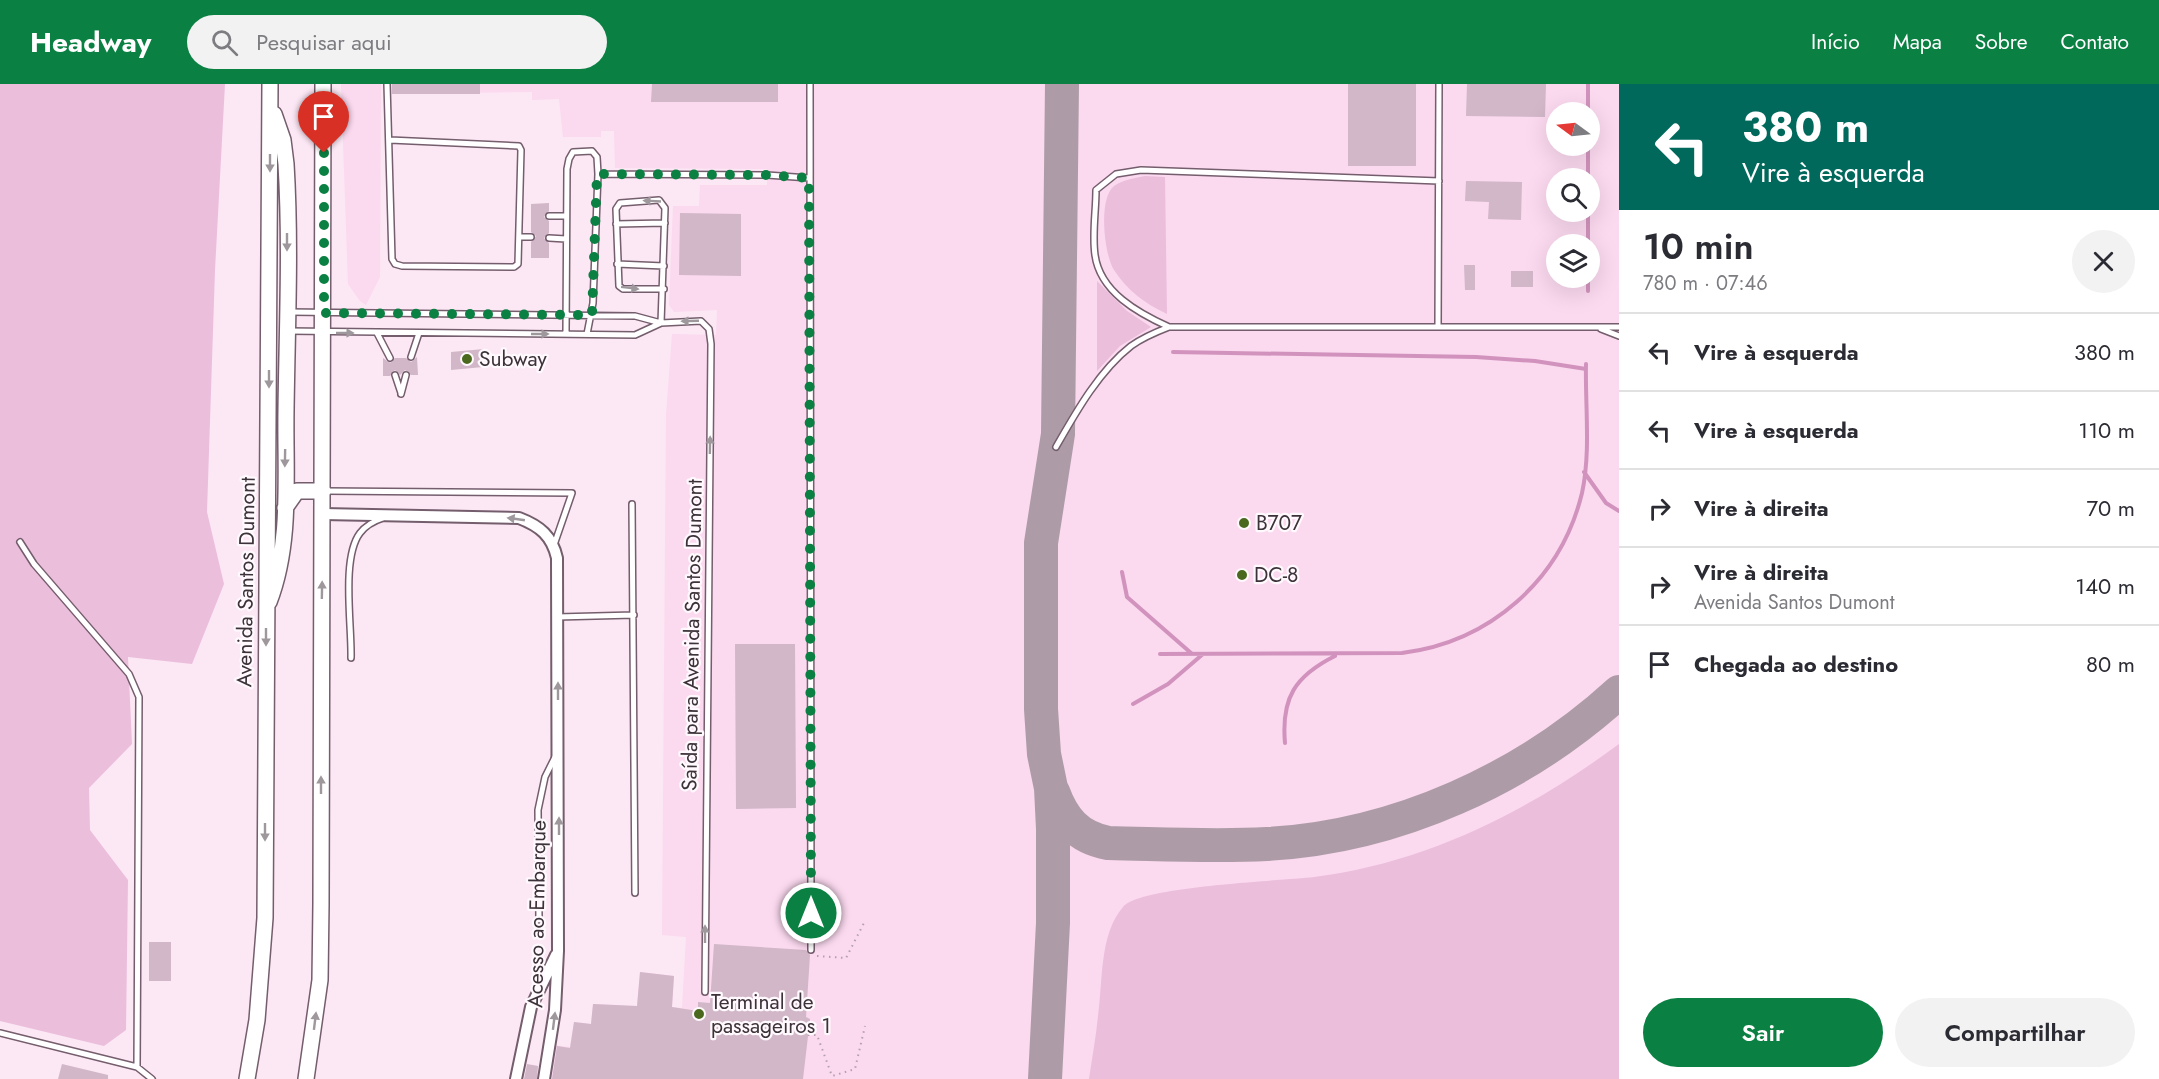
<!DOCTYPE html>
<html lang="pt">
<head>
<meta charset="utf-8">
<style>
	:root { --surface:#fff; --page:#f2f2f3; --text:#2b2b33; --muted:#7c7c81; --line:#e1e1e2; --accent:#0b8043 }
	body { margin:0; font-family:Jost,sans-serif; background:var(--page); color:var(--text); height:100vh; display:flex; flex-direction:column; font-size:22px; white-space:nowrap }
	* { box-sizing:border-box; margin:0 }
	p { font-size:20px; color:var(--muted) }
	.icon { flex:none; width:33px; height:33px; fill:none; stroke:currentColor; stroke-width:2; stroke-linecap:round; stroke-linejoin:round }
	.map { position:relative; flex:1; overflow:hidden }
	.drawer { display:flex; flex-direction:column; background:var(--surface); width:540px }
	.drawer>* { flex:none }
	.guide { background:#00695c; color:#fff; overflow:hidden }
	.needle { width:39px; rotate:285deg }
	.buttons { position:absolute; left:1546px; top:18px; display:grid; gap:12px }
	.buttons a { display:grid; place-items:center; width:54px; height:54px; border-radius:50%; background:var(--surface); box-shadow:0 6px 24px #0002; font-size:30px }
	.pin { position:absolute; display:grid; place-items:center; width:51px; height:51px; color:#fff; margin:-62px -26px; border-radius:50% 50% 50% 0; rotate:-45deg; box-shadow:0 0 6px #0007 }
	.pin .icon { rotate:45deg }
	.me { position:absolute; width:66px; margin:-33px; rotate:0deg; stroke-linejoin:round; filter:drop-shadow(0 0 4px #0008) }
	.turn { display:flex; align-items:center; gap:21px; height:126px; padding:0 24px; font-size:27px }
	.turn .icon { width:78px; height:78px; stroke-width:2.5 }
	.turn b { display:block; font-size:42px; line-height:51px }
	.round { display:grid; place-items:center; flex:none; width:63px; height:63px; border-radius:32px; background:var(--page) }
	.overview { display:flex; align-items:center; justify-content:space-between; height:102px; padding:0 24px }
	h1 { font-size:36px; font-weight:600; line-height:45px }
	.action { display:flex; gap:12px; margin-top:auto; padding:12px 24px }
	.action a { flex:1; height:69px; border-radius:36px; background:var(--accent); color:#fff; font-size:24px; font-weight:600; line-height:69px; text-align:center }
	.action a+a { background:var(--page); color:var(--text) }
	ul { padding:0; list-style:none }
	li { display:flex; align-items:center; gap:18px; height:78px; padding:0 24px; border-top:2px solid var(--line) }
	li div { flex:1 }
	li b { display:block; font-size:22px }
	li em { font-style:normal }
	header { display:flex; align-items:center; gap:36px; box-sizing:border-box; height:84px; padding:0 30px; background:var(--accent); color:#fff }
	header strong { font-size:28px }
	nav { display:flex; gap:33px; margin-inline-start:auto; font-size:21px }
	.search { width:420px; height:54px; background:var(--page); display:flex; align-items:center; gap:15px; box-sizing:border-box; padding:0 21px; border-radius:33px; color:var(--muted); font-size:22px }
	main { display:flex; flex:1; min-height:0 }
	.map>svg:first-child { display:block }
</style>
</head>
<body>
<header>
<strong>Headway</strong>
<div class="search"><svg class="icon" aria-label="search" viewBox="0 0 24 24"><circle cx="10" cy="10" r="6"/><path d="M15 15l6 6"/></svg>Pesquisar aqui</div>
<nav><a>Início</a><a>Mapa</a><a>Sobre</a><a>Contato</a></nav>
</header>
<main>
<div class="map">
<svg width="1619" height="995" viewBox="0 0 1619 995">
	<rect width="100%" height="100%" fill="#fce7f4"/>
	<path fill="#fbd9ef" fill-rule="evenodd" d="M341 0H381L380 193 366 221 360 217 348 200Z
		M391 0H1619V995H548L553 961 570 963 574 938 591 940 593 920 637 922 640 888 674 892 672 923 682 924 686 853 662 851 666 331 672 250 716 251 717 226 674 228 669 221 673 122H699L700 101H767V85L615 84 614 47H601V53H563L559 15 532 16V8L391 10ZM1557 28H1590V62H1557ZM1557 94H1590V128H1557ZM1557 160H1590V194H1557Z"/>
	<path fill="#ebbedc" d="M0 0H225L215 186 207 428 224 500 192 580 128 573 132 660 89 704 90 746 128 796 126 946 104 962 0 937Z
		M1145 92 1165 93 1167 230C1144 219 1128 207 1114 186 1104 170 1098 115 1114 102 1122 96 1135 94 1145 92Z
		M1097 197 1127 227 1151 243 1120 262 1097 287Z
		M1619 660V995H1089C1092 974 1096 953 1098 932 1103 898 1099 851 1123 823 1140 802 1280 797 1314 793 1426 779 1529 727 1619 660Z"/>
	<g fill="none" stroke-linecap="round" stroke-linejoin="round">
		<path stroke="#d193bd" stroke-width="4" d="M1588 28V0
			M1588 94V62
			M1588 160V128
			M1588 207V194
			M1173 268 1476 273 1535 277 1586 285
			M1584 388 1606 419 1619 427
			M1122 488 1127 513 1191 569
			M1160 570 1402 569C1490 558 1561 496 1582 409 1591 368 1585 321 1586 280
			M1133 620 1168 600 1203 570
			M1285 659C1281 614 1295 592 1335 572"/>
		<path stroke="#ad9ca7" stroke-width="34" d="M1053 708C1063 735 1077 753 1108 759 1161 760 1214 763 1267 760 1396 753 1524 695 1619 608
			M1045 995 1053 839V745L1051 704 1044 670 1041 625V459L1058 350 1062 0"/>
	</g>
	<path fill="#d1b7c8" d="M392 0H480V10H392Z
		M652 0H778V18H651Z
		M1348 0H1416V82H1348Z
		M1467 0H1546L1545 33 1466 32Z
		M1466 97 1522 98 1521 136 1488 135 1489 118 1465 117Z
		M549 119V127L544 133 549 137V149L544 154 549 159V174H531V158L536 152 531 148V120Z
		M680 129 741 130V192L679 191Z
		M1464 181H1475V206H1465Z
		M1511 187H1533V203H1511Z
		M484 265 483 283 451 286V268Z
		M417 273 418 291H411L405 286 400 291 395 286 390 292H383V274L390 279 395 274H406L411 278Z
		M735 560H795L796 724 736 725Z
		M149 858H171V897H149Z
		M714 860 806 866 810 871 806 933 810 935 803 995H552L557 962 570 964 574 938 591 940 593 920 637 922 640 888 674 892 672 923 698 927V918L710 919Z
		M62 980 108 991V995H58Z
		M527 980 538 982 537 995H524Z"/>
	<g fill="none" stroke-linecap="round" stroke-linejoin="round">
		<g stroke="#745d6c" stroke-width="8">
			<path id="service" d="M387 0 392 175 395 180 402 182 514 183 518 180 521 66 519 62 390 56
				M810 0 811 866
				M598 90 767 91 809 94
				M1439 97 1141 86 1116 90 1096 106C1096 127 1092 150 1095 171 1100 208 1138 229 1169 243H1619
				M549 132H566
				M616 140 665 139
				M520 153H531
				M549 154 566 155
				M617 180 664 182
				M289 228 635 232 661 239
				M661 239 665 124 659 116 620 119 616 125 619 202 623 205H664
				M1438 243 1439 0
				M1601 245 1619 252
				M288 247 635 251 661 239 701 237 709 245 711 260 705 908
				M377 249 390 274
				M566 250 567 85 569 75 573 68 592 67 597 73 598 90 593 219 587 250
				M411 273 419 249
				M395 291 401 309
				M401 310 406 291
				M1056 363C1076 328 1099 287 1131 262 1142 254 1156 248 1169 243
				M325 407 572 409 554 461
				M632 420 635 809
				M20 458 34 480 129 590 139 613 137 983
				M557 533 634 531
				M351 574C352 542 341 474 360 449 366 441 374 437 383 434
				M539 836 538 726 545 693 556 671
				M0 949 137 983 152 995"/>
		</g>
		<g stroke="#745d6c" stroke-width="14">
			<path id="minor" d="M323 430 519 434C540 442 552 452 557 474L558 867 555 926 544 995
				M516 995 531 923 556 871"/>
		</g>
		<g stroke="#745d6c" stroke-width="18">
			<path id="secondary" d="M285 424 297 407H323
				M269 518C292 459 285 390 286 327 287 245 291 162 286 80L283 56 274 30
				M247 995 257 936 265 834 270 0
				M306 995 320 896 321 820 323 0"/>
		</g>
		<path stroke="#b1a1ab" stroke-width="2" stroke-dasharray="1.5 4.5" stroke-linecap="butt" d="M817 872 846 874 864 839
			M808 951H817L832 992 855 985 865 942"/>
		<use href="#service" stroke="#fff" stroke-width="5"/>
		<use href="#minor" stroke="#fff" stroke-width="10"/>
		<use href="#secondary" stroke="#fff" stroke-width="15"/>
	</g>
	<defs><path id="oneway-solid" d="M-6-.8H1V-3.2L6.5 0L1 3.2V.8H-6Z" transform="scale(1.5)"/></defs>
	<g fill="#9e989c">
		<use href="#oneway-solid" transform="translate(270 79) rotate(90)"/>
		<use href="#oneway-solid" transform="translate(652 117) rotate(-177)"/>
		<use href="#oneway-solid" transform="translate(287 158) rotate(90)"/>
		<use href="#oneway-solid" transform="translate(630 204) rotate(7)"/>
		<use href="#oneway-solid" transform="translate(690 237) rotate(178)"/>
		<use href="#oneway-solid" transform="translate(345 249)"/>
		<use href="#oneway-solid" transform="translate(540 250)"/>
		<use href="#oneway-solid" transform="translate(269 295) rotate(90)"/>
		<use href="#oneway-solid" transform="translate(710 361) rotate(-89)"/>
		<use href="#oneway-solid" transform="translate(285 374) rotate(91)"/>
		<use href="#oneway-solid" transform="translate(516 435) rotate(-172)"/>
		<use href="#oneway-solid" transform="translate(322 506) rotate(-89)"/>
		<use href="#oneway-solid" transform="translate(266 553) rotate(90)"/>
		<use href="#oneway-solid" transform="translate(558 607) rotate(-90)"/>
		<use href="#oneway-solid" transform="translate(321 701) rotate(-90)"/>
		<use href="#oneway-solid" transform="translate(559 742) rotate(-90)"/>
		<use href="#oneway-solid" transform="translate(265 748) rotate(90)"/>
		<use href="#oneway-solid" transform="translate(705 850) rotate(-90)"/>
		<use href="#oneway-solid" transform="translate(315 937) rotate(-83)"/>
		<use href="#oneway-solid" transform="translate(554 937) rotate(-83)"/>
	</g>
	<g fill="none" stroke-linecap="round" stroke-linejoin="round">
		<path stroke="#0b8043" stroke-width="10" stroke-dasharray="0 18" d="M324 69V229L592 231 597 90 767 91 809 94 811 829"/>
	</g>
	<g fill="#4a691e" stroke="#fff9fd" stroke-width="2">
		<circle cx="467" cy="275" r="6"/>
		<circle cx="1244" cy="439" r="6"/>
		<circle cx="1242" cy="491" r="6"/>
		<circle cx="699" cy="930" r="6"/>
	</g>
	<g text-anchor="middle" stroke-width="4.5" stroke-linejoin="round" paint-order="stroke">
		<g font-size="21" fill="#3c3239" stroke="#fff9fd" text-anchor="start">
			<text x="479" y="282">Subway</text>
			<text x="1256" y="446">B707</text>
			<text x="1254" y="498">DC-8</text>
			<text x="711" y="925">Terminal de<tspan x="711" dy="24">passageiros 1</tspan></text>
		</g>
		<g font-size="21" fill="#3c3239" stroke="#fff9fd">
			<text transform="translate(246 498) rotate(-89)" y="7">Avenida Santos Dumont</text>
			<text transform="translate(692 551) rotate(-89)" y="7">Saída para Avenida Santos Dumont</text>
			<text transform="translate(537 830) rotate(-89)" y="7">Acesso ao Embarque</text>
		</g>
	</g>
</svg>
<div class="buttons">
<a><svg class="needle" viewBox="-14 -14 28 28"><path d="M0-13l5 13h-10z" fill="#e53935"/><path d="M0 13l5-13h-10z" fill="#7c7c81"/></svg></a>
<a><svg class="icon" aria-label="search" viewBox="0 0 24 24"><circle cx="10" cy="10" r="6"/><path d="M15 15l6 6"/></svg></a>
<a><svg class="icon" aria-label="layers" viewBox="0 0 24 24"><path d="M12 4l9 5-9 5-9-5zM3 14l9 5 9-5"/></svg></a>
</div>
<div class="pin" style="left:324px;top:69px;background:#d93025"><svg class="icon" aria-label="arrive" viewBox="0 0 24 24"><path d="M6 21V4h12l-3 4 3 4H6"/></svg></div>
<svg class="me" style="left:811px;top:829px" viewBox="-20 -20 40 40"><circle r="17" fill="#0b8043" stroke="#fff" stroke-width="3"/><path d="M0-11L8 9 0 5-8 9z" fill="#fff"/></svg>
</div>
<section class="drawer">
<div class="guide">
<div class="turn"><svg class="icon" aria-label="left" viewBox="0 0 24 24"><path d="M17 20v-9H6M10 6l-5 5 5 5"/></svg><div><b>380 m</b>Vire à esquerda</div></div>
</div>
<div class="overview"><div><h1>10 min</h1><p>780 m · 07:46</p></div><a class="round"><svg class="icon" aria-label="close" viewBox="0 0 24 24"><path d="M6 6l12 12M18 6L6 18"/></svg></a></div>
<ul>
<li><svg class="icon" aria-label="left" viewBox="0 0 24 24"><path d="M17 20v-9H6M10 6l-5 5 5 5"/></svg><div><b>Vire à esquerda</b></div><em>380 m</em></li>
<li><svg class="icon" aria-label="left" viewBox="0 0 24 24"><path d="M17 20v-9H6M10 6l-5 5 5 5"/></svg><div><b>Vire à esquerda</b></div><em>110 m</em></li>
<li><svg class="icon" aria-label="right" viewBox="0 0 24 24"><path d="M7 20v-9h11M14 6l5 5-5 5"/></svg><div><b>Vire à direita</b></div><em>70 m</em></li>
<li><svg class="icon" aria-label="right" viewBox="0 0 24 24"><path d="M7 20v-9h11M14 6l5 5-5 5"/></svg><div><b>Vire à direita</b><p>Avenida Santos Dumont</p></div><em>140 m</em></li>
<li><svg class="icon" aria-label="arrive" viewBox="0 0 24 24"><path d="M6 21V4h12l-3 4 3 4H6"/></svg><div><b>Chegada ao destino</b></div><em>80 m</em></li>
</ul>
<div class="action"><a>Sair</a><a>Compartilhar</a></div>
</section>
</main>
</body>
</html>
